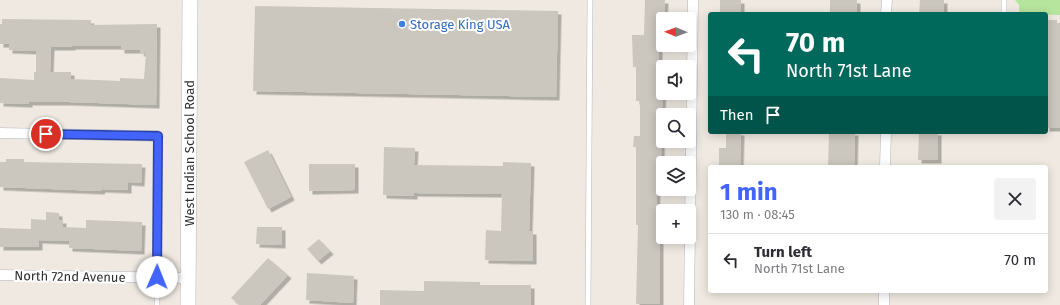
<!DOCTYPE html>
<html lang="en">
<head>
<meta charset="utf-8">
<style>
	:root { --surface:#fff; --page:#f2f2f3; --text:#2b2b33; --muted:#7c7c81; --line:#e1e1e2; --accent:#4264fb }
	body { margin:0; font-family:"Fira Sans",sans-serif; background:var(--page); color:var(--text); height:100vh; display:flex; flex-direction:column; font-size:15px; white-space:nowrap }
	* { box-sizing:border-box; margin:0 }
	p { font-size:13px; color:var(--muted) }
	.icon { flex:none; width:22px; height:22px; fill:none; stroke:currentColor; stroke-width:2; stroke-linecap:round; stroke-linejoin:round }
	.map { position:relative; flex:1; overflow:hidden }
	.panel { position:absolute; left:708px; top:165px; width:340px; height:128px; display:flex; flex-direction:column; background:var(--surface); border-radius:4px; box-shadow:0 2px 10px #0003 }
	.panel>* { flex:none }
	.hud { position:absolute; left:708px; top:12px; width:340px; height:122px; border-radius:4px; box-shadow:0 2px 10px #0003; background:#00695c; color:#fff; overflow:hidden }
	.needle { width:26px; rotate:271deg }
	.buttons { position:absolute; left:656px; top:12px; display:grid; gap:8px }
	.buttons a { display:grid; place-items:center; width:40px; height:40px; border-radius:4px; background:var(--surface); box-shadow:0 2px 10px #0003; font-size:20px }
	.pin { position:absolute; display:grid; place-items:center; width:34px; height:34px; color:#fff; margin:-17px; border:2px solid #fff; border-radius:50%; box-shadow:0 1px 4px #0007 }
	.me { position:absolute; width:44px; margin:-22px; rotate:1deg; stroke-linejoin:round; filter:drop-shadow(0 0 3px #0008) }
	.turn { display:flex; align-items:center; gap:14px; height:84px; padding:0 12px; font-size:18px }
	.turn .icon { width:52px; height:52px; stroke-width:2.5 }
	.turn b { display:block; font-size:28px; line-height:34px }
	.then { display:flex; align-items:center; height:38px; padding:0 12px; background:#0003; gap:8px; font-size:15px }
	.round { display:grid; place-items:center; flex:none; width:42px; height:42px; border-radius:4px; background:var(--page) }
	.summary { display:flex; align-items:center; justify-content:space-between; height:68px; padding:0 12px }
	h1 { font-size:24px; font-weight:700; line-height:30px; color:var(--accent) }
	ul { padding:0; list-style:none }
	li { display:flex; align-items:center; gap:12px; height:52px; padding:0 12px; border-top:1px solid var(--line) }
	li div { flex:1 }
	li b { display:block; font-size:15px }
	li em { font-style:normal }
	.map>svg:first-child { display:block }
</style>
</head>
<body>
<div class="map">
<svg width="1060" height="305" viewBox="0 0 1060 305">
	<defs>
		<filter id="shadow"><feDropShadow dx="3.5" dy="3.5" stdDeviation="0" flood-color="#0004"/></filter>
	</defs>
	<rect width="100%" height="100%" fill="#efe9e1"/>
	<path fill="#b6e59e" d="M1015 0H1060V15L1019 14V5Z"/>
	<path fill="#cbc7bf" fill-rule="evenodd" filter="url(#shadow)" d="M645 0H665L664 19 663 23H659V76H663L661 157H663V183H657L656 235H660V304H636L638 225H636V147H633L634 136H640V101H636V67H633L632 35H644Z
		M720 0H741V14H720Z
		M830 0H857V14H830Z
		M920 0H944V14H919Z
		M255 6 558 11 556 97 253 91Z
		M2 19 91 20V25L157 24 156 105 69 102H29V104L0 103V78L34 80V72H36V51L9 50V44H0V24H2ZM72 46H121V50H141L140 53H146L144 79 120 78V81L71 79V72H50L51 47H72Z
		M1046 20H1057V24H1060V128H1046Z
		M726 132H741L740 167H719V148H726Z
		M829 132H855L854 167H828Z
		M919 132H938V160H918Z
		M384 147 415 148 414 165 503 166V162L531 163 529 231H533V261L485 260 486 230 501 231 502 194 414 193V196L383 195Z
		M268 150 291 197 268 209 244 162Z
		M6 159H24V162L142 164 141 183 128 182V190L102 189 101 191 0 187V162H6Z
		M309 164H355V190L309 191Z
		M46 212 59 213V220H63V227L86 228V220L142 222 141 251 69 248V241L39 240V247H0V228L31 229V219L46 220Z
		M257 227H282V245L256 244Z
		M319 239 330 251 318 261 307 249Z
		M268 258 288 275 260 305H240L231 298Z
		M307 273 354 276 353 303 306 300Z
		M424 281 480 282V285H531V305H380V290L424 291Z"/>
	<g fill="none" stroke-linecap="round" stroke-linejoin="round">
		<g stroke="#b4b7c1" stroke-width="6">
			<path id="lane" d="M1004 14V0
				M157 305 158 136
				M588 305 590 0"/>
		</g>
		<g stroke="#b4b7c1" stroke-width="11">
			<path id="street" d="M886 14 887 0
				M0 133 158 136
				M885 167 886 132
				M0 275 188 278
				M689 305 693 0
				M884 305V291"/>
		</g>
		<g stroke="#b4b7c1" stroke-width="16">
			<path id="secondary" d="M188 305 190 0"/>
		</g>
		<use href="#lane" stroke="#fff" stroke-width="5"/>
		<use href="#street" stroke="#fff" stroke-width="10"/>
		<use href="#secondary" stroke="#fff" stroke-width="15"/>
	</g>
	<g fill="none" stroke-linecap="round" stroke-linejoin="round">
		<g stroke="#2b41a3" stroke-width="10">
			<path id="route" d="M46 134 158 136 157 277"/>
		</g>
		<use href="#route" stroke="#4264fb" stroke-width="7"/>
	</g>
	<circle fill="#3f7fe0" stroke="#fff" stroke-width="1.5" cx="402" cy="24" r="4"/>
	<g text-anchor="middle" stroke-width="4" stroke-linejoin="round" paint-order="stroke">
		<g font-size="13" fill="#366cbe" stroke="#fff" text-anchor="start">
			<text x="410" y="29">Storage King USA</text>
		</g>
		<g font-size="13" fill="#2e2e2e" stroke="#fff">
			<text transform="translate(189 153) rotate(-90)" y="5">West Indian School Road</text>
			<text transform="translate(70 276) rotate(1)" y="5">North 72nd Avenue</text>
		</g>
	</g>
</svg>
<div class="buttons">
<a><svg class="needle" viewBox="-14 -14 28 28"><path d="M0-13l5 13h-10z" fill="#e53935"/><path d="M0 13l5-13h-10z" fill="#7c7c81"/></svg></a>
<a><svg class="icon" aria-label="sound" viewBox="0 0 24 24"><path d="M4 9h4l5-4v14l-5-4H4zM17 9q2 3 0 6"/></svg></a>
<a><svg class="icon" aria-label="search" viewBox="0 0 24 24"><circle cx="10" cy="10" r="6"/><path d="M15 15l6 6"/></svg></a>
<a><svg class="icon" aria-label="layers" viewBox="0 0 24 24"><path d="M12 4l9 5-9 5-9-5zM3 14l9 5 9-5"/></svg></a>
<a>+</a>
</div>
<div class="pin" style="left:46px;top:134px;background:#d93025"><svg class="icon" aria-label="arrive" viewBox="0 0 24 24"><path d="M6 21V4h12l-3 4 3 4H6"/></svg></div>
<svg class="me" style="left:157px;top:277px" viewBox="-20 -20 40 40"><circle r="19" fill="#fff"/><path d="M0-13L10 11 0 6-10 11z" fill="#4264fb"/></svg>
<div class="hud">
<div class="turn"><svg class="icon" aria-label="left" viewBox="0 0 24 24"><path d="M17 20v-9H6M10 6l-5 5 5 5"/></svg><div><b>70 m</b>North 71st Lane</div></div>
<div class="then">Then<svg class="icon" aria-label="arrive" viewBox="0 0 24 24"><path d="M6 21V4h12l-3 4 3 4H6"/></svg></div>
</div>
<section class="panel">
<div class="summary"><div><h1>1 min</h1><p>130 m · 08:45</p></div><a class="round"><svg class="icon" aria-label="close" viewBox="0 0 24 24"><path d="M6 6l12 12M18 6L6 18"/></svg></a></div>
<ul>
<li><svg class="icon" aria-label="left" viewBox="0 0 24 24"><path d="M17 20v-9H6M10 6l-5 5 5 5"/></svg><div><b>Turn left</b><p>North 71st Lane</p></div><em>70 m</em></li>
</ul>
</section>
</div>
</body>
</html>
